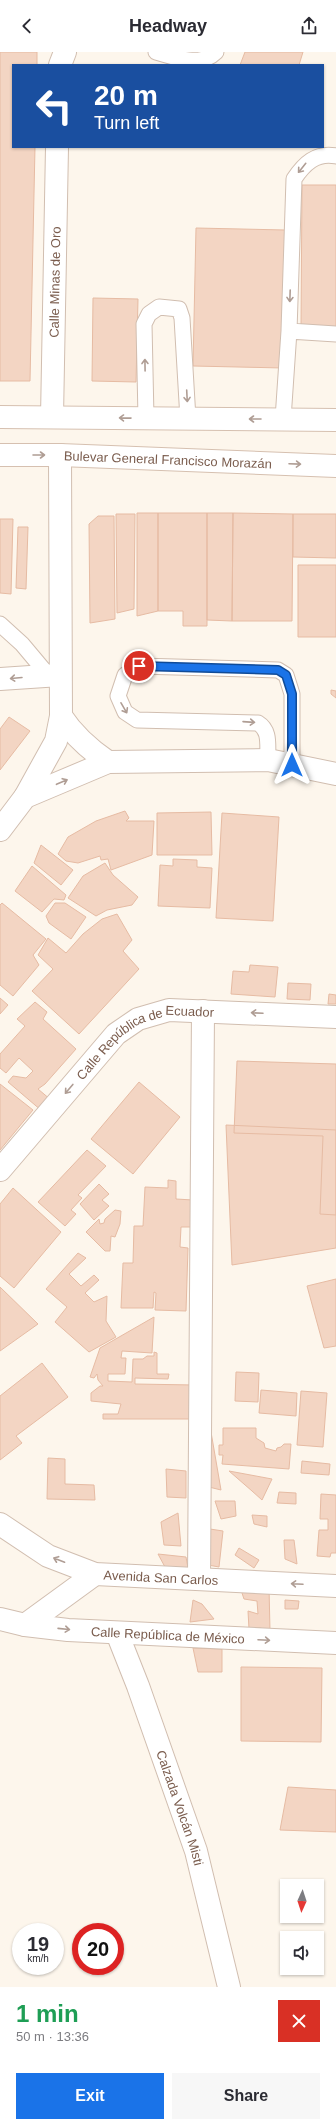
<!DOCTYPE html>
<html lang="en">
<head>
<meta charset="utf-8">
<style>
	:root { --surface:#fff; --page:#f7f7f7; --text:#2b2b33; --muted:#7c7c81; --accent:#1a73e8 }
	body { margin:0; font-family:Helvetica,sans-serif; background:var(--page); color:var(--text); height:100vh; display:flex; flex-direction:column; font-size:15px; white-space:nowrap }
	* { box-sizing:border-box; margin:0 }
	p { font-size:13px; color:var(--muted) }
	.icon { flex:none; width:22px; height:22px; fill:none; stroke:currentColor; stroke-width:2; stroke-linecap:round; stroke-linejoin:round }
	.map { position:relative; height:1935px; overflow:hidden }
	.sheet { display:flex; flex-direction:column; background:var(--surface); flex:1 }
	.sheet>* { flex:none }
	.banner { position:absolute; left:12px; top:12px; width:312px; height:84px; border-radius:0px; box-shadow:0 1px 3px #0004; background:#1a4fa0; color:#fff; overflow:hidden }
	.needle { width:26px; rotate:183deg }
	.buttons { position:absolute; left:280px; top:1827px; display:grid; gap:8px }
	.buttons a { display:grid; place-items:center; width:44px; height:44px; border-radius:0px; background:var(--surface); box-shadow:0 1px 3px #0004; font-size:20px }
	.speed { position:absolute; left:12px; top:1871px; display:flex; gap:8px; font-size:20px; font-weight:700; text-align:center }
	.speed>* { display:grid; place-content:center; width:52px; height:52px; border-radius:50%; background:var(--surface); box-shadow:0 1px 3px #0004; line-height:1 }
	.speed small { font-size:10px; font-weight:400 }
	.speed .limit { border:6px solid #d22; background:#fff; color:#111 }
	.pin { position:absolute; display:grid; place-items:center; width:34px; height:34px; color:#fff; margin:-17px; border:2px solid #fff; border-radius:50%; box-shadow:0 1px 4px #0007 }
	.me { position:absolute; width:44px; margin:-22px; rotate:0deg; stroke-linejoin:round; filter:drop-shadow(0 0 3px #0008) }
	.turn { display:flex; align-items:center; gap:14px; height:84px; padding:0 16px; font-size:18px }
	.turn .icon { width:52px; height:52px; stroke-width:2.5 }
	.turn b { display:block; font-size:28px; line-height:34px }
	.round { display:grid; place-items:center; flex:none; width:42px; height:42px; border-radius:0px; background:var(--page) }
	.head { display:flex; align-items:center; justify-content:space-between; height:68px; padding:0 16px }
	h1 { font-size:24px; font-weight:700; line-height:30px; color:#1e9e55 }
	.action { display:flex; gap:8px; margin-top:auto; padding:8px 16px }
	.action a { flex:1; height:46px; border-radius:0px; background:var(--accent); color:#fff; font-size:16px; font-weight:700; line-height:46px; text-align:center }
	.action a+a { background:var(--page); color:var(--text) }
	header { display:flex; justify-content:space-between; align-items:center; height:52px; padding:0 16px; background:var(--surface); font-size:18px; font-weight:700 }
	.map>svg:first-child { display:block }
</style>
</head>
<body>
<header><svg class="icon" aria-label="back" viewBox="0 0 24 24"><path d="M15 5l-7 7 7 7"/></svg>Headway<svg class="icon" aria-label="share" viewBox="0 0 24 24"><path d="M12 15V3M7 8l5-5 5 5M5 13v7h14v-7"/></svg></header>
<div class="map">
<svg width="336" height="1935" viewBox="0 0 336 1935">
	<rect width="100%" height="100%" fill="#fdf6ec"/>
	<path fill="#f3d5c3" stroke="#e6bba3" d="M0 0H37V13H13V95H35L30 329H0Z
		M245 0H303L299 13H240Z
		M302 133H336V275H301Z
		M196 176 285 178 283 316 193 314Z
		M93 246 138 247 136 330 92 329Z
		M137 461H158V559L137 564Z
		M158 461H207V574H183V559H158Z
		M207 461H233L232 569 207 568Z
		M233 461 293 462 292 569H232Z
		M116 462H135L134 557 117 561Z
		M293 462H336V506L293 505Z
		M98 464H114L115 567 90 571 89 472Z
		M0 467H13L11 542 0 541Z
		M18 475H28L26 537 16 536Z
		M298 513H336V585H298Z
		M331 638 336 639V646L331 642Z
		M9 665 30 679 0 718V677Z
		M125 759 129 766 126 769H154L152 803 111 818 108 807 101 808 100 804 78 811 66 809 58 802 68 785 96 769Z
		M211 760 212 803H157V761Z
		M222 761 279 765 273 869 216 866Z
		M41 793 73 818 61 833 34 811Z
		M173 807 197 808V815L212 816 210 856 158 854 160 813 173 814Z
		M105 811 113 823 138 845 132 853 107 858 96 864 68 846 83 824Z
		M32 814 66 843 64 848 54 847 42 860 15 839Z
		M2 851 46 887 33 903 39 913 13 944 0 933V853Z
		M55 851H65L86 865 71 887 49 871 46 864Z
		M117 862 132 888 123 899 139 917 79 982 32 939 53 917 38 903 48 886 66 901 83 882 102 867Z
		M250 913 278 915 275 945 231 942 233 919 249 920Z
		M288 931 311 932 310 948 287 947Z
		M329 942 336 943V952H328Z
		M0 946 8 953 0 962Z
		M35 950 47 960 43 967 76 997 45 1032 38 1037 51 1048 42 1059 8 1030 13 1024 26 1026 33 1019 19 1006 6 1021 0 1016V1002L25 974 17 967Z
		M237 1009 336 1012V1163L320 1162 323 1084 234 1081Z
		M139 1030 180 1065 133 1122 91 1087Z
		M0 1032 33 1058 0 1098Z
		M226 1073 336 1078V1196L232 1213Z
		M87 1098 106 1114 78 1143 82 1146 71 1158 76 1162 65 1174 38 1150Z
		M168 1128 176 1129V1147L193 1148 191 1175H181L180 1195 188 1196 186 1259 155 1258 156 1241 154 1240 153 1256H121L123 1211H133L134 1174H143L145 1135 168 1136Z
		M99 1132 109 1142 102 1148 109 1154 94 1168 80 1152Z
		M13 1136 61 1180 14 1236 0 1224V1152Z
		M115 1158 121 1159 120 1172 115 1185 111 1184 110 1199H105L86 1180 99 1167 100 1172 104 1171 105 1167Z
		M78 1201 86 1206 69 1222 81 1234 94 1223 99 1228 85 1241 94 1250 107 1244 106 1269 116 1285 89 1300 55 1270 67 1255 46 1237Z
		M336 1227V1294L324 1296 307 1234Z
		M0 1235 38 1272 0 1299Z
		M154 1265 152 1301 122 1299 121 1306H126L125 1322H108V1329L132 1330 133 1307H143L147 1304H154V1300L157 1301V1322H169L168 1327 135 1326V1332L194 1333V1367H103V1362H118L121 1352 91 1349V1341L100 1334H103L98 1328 97 1322 94 1326 90 1325 100 1296Z
		M42 1311 68 1345 16 1384 22 1391 0 1408V1344Z
		M236 1320 259 1321 258 1350 235 1349Z
		M261 1338 297 1341 296 1364 259 1361Z
		M301 1339 327 1341 323 1395 297 1393Z
		M223 1376H256V1386L264 1391 265 1396 276 1399 277 1396 281 1395 284 1392H291L289 1417 222 1412 223 1403H219V1393H223Z
		M205 1380H211L221 1438 209 1435Z
		M48 1406 65 1407V1432L94 1433 95 1448 47 1447Z
		M302 1409 330 1412 329 1423 301 1421Z
		M166 1417 186 1419V1446L167 1445Z
		M229 1419 272 1427 262 1448 252 1439Z
		M279 1440 296 1441V1452L277 1451Z
		M321 1442 336 1443V1501H331L330 1505 317 1504 319 1478H328V1467H320Z
		M215 1449H235L236 1464 221 1467Z
		M178 1461 181 1494 164 1493 161 1470Z
		M252 1463 267 1464V1475L254 1472Z
		M210 1477 223 1479 219 1515 208 1513Z
		M284 1488H294L297 1512 285 1507Z
		M239 1496 259 1508 254 1516 235 1503Z
		M158 1502 186 1505 188 1516 165 1515Z
		M240 1535H269L270 1579 260 1576 249 1577 248 1559 258 1562 257 1549 244 1547Z
		M193 1548 202 1552 214 1567 190 1570Z
		M285 1548 299 1549 298 1557H285Z
		M193 1596 222 1597V1620H198Z
		M241 1615 322 1616 321 1690 241 1689Z
		M288 1735 336 1738V1780L280 1778Z"/>
	<g fill="none" stroke-linecap="round" stroke-linejoin="round">
		<g stroke="#d1beb0" stroke-width="17">
			<path id="lane" d="M156 0C175 5 200 16 216 0
				M289 279 336 282
				M146 366 144 272 149 262 159 255 179 257 182 266 188 367
				M283 367 289 279 294 127C304 112 316 100 336 104
				M0 572 22 592 48 623
				M268 708C267 694 271 679 258 671L137 668 125 660 118 644 125 623 139 614 278 618 286 623 292 642V713"/>
		</g>
		<g stroke="#d1beb0" stroke-width="24">
			<g id="street">
				<path d="M60 13 65 0"/>
				<path id="s1" d="M52 365 57 95"/>
				<path d="M0 627 60 623"/>
				<path d="M61 664C74 684 89 697 108 710"/>
				<path d="M25 745 56 689 61 664 60 403"/>
				<path d="M0 778 25 745 108 710 268 708 336 722"/>
				<path id="s2" d="M0 1118 116 982 138 967 169 958 336 965"/>
				<path id="s3" d="M0 1472 48 1504 95 1522 336 1534"/>
				<path d="M199 1527 203 959"/>
				<path id="s4" d="M0 1567 25 1573 68 1578 336 1591"/>
				<path d="M25 1573 95 1522"/>
				<path id="s5" d="M117 1581 138 1634 196 1799 229 1935"/>
			</g>
		</g>
		<g stroke="#d6c0b0" stroke-width="24">
			<g id="secondary">
				<path d="M0 365 336 368"/>
				<path id="s6" d="M0 403H60L336 414"/>
			</g>
		</g>
		<use href="#lane" stroke="#fff" stroke-width="15"/>
		<use href="#street" stroke="#fff" stroke-width="22"/>
		<use href="#secondary" stroke="#fff" stroke-width="22"/>
	</g>
	<defs><path id="oneway-shaft" d="M-6 0H5M1.5-3L5.5 0L1.5 3" fill="none" stroke-width="1.6" stroke-linecap="round" stroke-linejoin="round"/></defs>
	<g stroke="#af9d94">
		<use href="#oneway-shaft" transform="translate(302 116) rotate(129)"/>
		<use href="#oneway-shaft" transform="translate(290 244) rotate(92)"/>
		<use href="#oneway-shaft" transform="translate(145 313) rotate(-91)"/>
		<use href="#oneway-shaft" transform="translate(187 344) rotate(87)"/>
		<use href="#oneway-shaft" transform="translate(125 366) rotate(-179)"/>
		<use href="#oneway-shaft" transform="translate(255 367) rotate(-180)"/>
		<use href="#oneway-shaft" transform="translate(39 403)"/>
		<use href="#oneway-shaft" transform="translate(295 412) rotate(2)"/>
		<use href="#oneway-shaft" transform="translate(16 626) rotate(175)"/>
		<use href="#oneway-shaft" transform="translate(124 656) rotate(60)"/>
		<use href="#oneway-shaft" transform="translate(249 670) rotate(4)"/>
		<use href="#oneway-shaft" transform="translate(62 730) rotate(-23)"/>
		<use href="#oneway-shaft" transform="translate(257 961) rotate(-177)"/>
		<use href="#oneway-shaft" transform="translate(69 1037) rotate(130)"/>
		<use href="#oneway-shaft" transform="translate(59 1508) rotate(-159)"/>
		<use href="#oneway-shaft" transform="translate(297 1532) rotate(-177)"/>
		<use href="#oneway-shaft" transform="translate(64 1577) rotate(6)"/>
		<use href="#oneway-shaft" transform="translate(264 1588) rotate(3)"/>
	</g>
	<g fill="none" stroke-linecap="round" stroke-linejoin="round">
		<g stroke="#114b97" stroke-width="10">
			<path id="route" d="M139 614 278 618 286 623 292 642V713"/>
		</g>
		<use href="#route" stroke="#1a73e8" stroke-width="7"/>
	</g>
	<g text-anchor="middle" stroke-width="4" stroke-linejoin="round" paint-order="stroke">
		<g font-size="13" fill="#7a5c4d" stroke="#fffaf3">
			<text dy="5" stroke="none"><textPath href="#s1" startOffset="135">Calle Minas de Oro</textPath></text>
			<text dy="5" stroke="none"><textPath href="#s6" startOffset="168">Bulevar General Francisco Morazán</textPath></text>
			<text dy="5" stroke="none"><textPath href="#s2" startOffset="202">Calle República de Ecuador</textPath></text>
			<text dy="5" stroke="none"><textPath href="#s3" startOffset="174">Avenida San Carlos</textPath></text>
			<text dy="5" stroke="none"><textPath href="#s4" startOffset="169">Calle República de México</textPath></text>
			<text dy="5" stroke="none"><textPath href="#s5" startOffset="186">Calzada Volcán Misti</textPath></text>
		</g>
	</g>
</svg>
<div class="buttons">
<a><svg class="needle" viewBox="-14 -14 28 28"><path d="M0-13l5 13h-10z" fill="#e53935"/><path d="M0 13l5-13h-10z" fill="#7c7c81"/></svg></a>
<a><svg class="icon" aria-label="sound" viewBox="0 0 24 24"><path d="M4 9h4l5-4v14l-5-4H4zM17 9q2 3 0 6"/></svg></a>
</div>
<div class="speed"><div>19<small>km/h</small></div><div class="limit">20</div></div>
<div class="pin" style="left:139px;top:614px;background:#d93025"><svg class="icon" aria-label="arrive" viewBox="0 0 24 24"><path d="M6 21V4h12l-3 4 3 4H6"/></svg></div>
<svg class="me" style="left:292px;top:713px" viewBox="-20 -20 40 40"><path d="M0-17L14 15 0 8-14 15z" fill="#1a73e8" stroke="#fff" stroke-width="4"/></svg>
<div class="banner">
<div class="turn"><svg class="icon" aria-label="left" viewBox="0 0 24 24"><path d="M17 20v-9H6M10 6l-5 5 5 5"/></svg><div><b>20 m</b>Turn left</div></div>
</div>
</div>
<section class="sheet">
<div class="head"><div><h1>1 min</h1><p>50 m · 13:36</p></div><a class="round" style="background:#d93025;color:#fff"><svg class="icon" aria-label="close" viewBox="0 0 24 24"><path d="M6 6l12 12M18 6L6 18"/></svg></a></div>
<div class="action"><a>Exit</a><a>Share</a></div>
</section>
</body>
</html>
